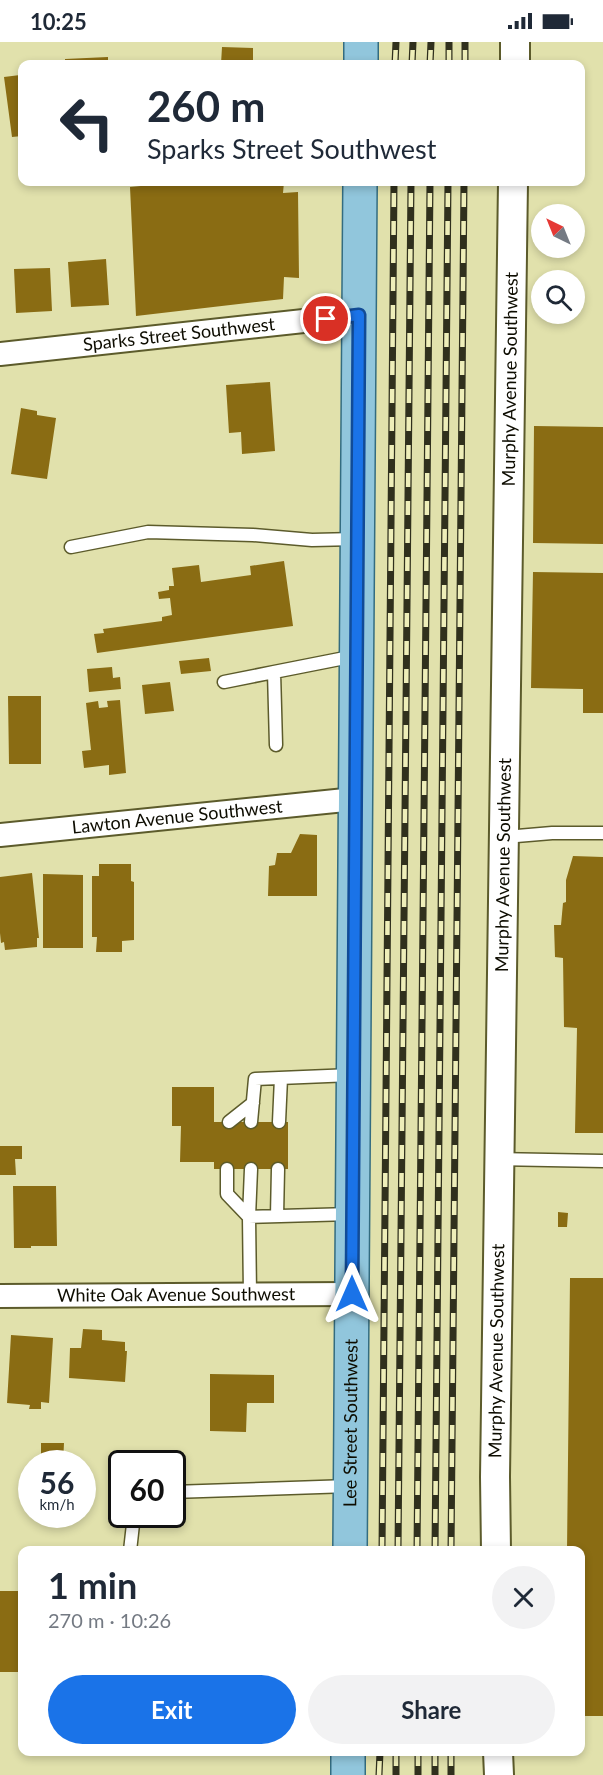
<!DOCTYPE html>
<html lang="en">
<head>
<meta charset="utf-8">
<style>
	:root { --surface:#fff; --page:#f2f2f3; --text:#1f2937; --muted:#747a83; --accent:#1a73e8 }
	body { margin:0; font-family:Lato,sans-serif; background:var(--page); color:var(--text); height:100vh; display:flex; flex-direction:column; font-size:22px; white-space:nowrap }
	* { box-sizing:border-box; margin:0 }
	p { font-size:20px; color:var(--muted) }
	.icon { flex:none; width:33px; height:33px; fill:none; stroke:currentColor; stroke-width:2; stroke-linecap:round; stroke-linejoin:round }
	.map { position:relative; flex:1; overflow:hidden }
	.details { position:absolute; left:18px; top:1504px; width:567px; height:210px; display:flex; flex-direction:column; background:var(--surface); border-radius:12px; box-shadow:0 3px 9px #0003 }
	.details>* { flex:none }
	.top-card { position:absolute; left:18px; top:18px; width:567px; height:126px; border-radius:12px; box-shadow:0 3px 9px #0003; background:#fff; color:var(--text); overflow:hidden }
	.needle { width:39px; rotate:317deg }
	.buttons { position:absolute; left:531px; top:162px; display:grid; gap:12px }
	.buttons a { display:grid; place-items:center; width:54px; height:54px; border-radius:50%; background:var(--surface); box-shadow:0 3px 9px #0003; font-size:30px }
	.speed { position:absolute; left:18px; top:1408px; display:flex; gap:12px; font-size:30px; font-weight:700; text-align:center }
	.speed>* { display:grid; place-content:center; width:78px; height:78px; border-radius:50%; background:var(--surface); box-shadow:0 3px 9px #0003; line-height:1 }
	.speed small { font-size:15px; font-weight:400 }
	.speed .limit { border:3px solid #111; border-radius:9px; background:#fff; color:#111 }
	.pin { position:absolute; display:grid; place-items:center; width:51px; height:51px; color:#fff; margin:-26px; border:3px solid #fff; border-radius:50%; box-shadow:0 2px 6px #0007 }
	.me { position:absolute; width:66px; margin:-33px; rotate:0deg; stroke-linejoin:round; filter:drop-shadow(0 0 4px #0008) }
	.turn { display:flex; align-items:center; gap:21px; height:126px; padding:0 30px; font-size:27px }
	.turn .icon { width:78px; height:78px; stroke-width:2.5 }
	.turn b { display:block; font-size:42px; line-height:51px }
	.round { display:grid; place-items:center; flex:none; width:63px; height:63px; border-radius:32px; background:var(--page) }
	.summary { display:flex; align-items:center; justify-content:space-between; height:102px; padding:0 30px }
	h1 { font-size:36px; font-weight:700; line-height:45px }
	.cta { display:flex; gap:12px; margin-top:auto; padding:12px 30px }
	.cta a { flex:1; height:69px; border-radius:36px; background:var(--accent); color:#fff; font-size:24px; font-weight:700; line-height:69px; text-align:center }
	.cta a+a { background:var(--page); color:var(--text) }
	.status { display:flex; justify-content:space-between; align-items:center; height:42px; padding:0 30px; background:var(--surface); direction:ltr }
	.status svg { height:16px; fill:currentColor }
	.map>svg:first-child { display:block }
</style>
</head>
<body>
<div class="status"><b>10:25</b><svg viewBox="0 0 49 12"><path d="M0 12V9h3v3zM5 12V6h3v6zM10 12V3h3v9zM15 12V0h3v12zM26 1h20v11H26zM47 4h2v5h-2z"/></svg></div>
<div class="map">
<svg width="603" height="1733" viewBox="0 0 603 1733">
	<rect width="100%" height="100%" fill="#e1e1ac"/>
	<path fill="#8a6c13" d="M222 5 253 6V22H221Z
		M108 15V22H65V17Z
		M22 24V94L12 95 4 35 20 33 19 25Z
		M183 140H284L283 151 298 150 299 236 284 235 283 257 136 274 130 145Z
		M106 217 109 263 71 265 68 220Z
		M50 226 52 269 16 271 14 227Z
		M270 340 275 409 242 412 241 390 229 391 226 343Z
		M21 366 37 369V373L56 376 47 437 11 432Z
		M534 384 603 385V502L533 501Z
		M284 519 293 584 97 611 94 592 104 591 103 587 162 579V575L172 573 170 556 159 557 158 550 169 548V544H174L172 526 199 523 201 540 251 533 250 524Z
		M533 530 603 531V671H583V647L531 646Z
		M209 616 211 629 181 632 179 619Z
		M112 625 113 636 120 635 121 647 89 650 87 627Z
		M170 640 174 669 145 672 142 643Z
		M8 654H41V722H9Z
		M120 658 126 731 109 733V723L84 726 82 709 91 708 86 661 98 659 99 666 108 665 107 659Z
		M300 792 317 793V854H268L269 824 275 823 277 811H291Z
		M573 814 603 815V1091H575L577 986 564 985 563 916 555 915 554 883H561L563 861 566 860V838Z
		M99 822H131V839L134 840V898L122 899V910H96L97 895H92V834H99Z
		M32 831 39 896H37V905L5 908 4 900 1 901 0 891V835Z
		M43 832 83 833V906H43Z
		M172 1045H214V1080H288V1127H214V1120H180L181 1084H172Z
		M0 1104H22V1117H15L16 1133H0Z
		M13 1144H56L57 1204H31V1206H14Z
		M558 1170 568 1171 567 1185H558Z
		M570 1236H603V1674H580V1509H567Z
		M83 1287 102 1288V1298L125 1300V1309H127L125 1340 69 1336 70 1306H81Z
		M11 1293 53 1296 49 1361 41 1360V1367H29L30 1363 7 1361Z
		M210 1332 274 1333V1361H247L246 1390 210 1389Z
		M41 1401H64L63 1422H41Z
		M0 1549H22V1630H0Z"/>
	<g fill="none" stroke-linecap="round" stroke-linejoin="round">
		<g stroke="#5c5b2b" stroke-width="15">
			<path id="service" d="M71 505 148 490 253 493 312 498 356 497
				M224 640 274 630
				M276 703 274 630 355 614
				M504 795 552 791H603
				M229 1080 253 1061
				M251 1080 255 1037 352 1033
				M279 1080 281 1036
				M500 1117 603 1119
				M227 1127V1152L249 1175 250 1252
				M251 1127 249 1175 351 1172
				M277 1174 278 1127
				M172 1450 349 1444
				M130 1509 134 1473"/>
		</g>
		<g stroke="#5c5b2b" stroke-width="26">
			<g id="minor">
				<path id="s1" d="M0 312 359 273"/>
				<path id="s2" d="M0 793 355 757"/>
				<path id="s3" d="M0 1254 352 1252"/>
			</g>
		</g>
		<g stroke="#5c5b2b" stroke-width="32">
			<g id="tertiary">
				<path d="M515 22V0"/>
				<path id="s4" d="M496 1509 495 1435 513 140"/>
				<path d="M498 1710 499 1733"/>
			</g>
		</g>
		<g stroke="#336c80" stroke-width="36">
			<g id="primary">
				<path d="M361 22V0"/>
				<path id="s5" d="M350 1509 360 140"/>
				<path d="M348 1733V1710"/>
			</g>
		</g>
		<use href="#service" stroke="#fff" stroke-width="12"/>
		<use href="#minor" stroke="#fff" stroke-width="22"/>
		<use href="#tertiary" stroke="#fff" stroke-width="28"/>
		<use href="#primary" stroke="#91c6dc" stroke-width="33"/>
		<g stroke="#30301d" stroke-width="7">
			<path id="rail" d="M395 22 396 0
				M412 22 413 0
				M430 22 431 0
				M449 22V0
				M465 22V0
				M382 1509 394 140
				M398 1509 411 140
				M417 1509 430 140
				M435 1509 448 140
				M451 1509 464 140
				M396 1710V1733
				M418 1710V1733
				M435 1710V1733
				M451 1710V1733
				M379 1733 380 1710"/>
		</g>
		<use href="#rail" stroke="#eeeeb9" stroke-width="4.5" stroke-dasharray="14" stroke-linecap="butt"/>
	</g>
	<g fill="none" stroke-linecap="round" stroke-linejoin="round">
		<g stroke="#114b97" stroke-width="15">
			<path id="route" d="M326 277 359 273 352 1252"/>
		</g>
		<use href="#route" stroke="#1a73e8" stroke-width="10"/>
	</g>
	<g text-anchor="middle" stroke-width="4.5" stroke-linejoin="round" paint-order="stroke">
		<g font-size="18" fill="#0d0c00" stroke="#eeeeb9">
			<text dy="6" stroke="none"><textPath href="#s1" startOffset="180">Sparks Street Southwest</textPath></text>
			<text dy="6" stroke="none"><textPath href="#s4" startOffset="1172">Murphy Avenue Southwest</textPath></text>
			<text dy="6" stroke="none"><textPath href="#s2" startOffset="178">Lawton Avenue Southwest</textPath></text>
			<text dy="6" stroke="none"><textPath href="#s4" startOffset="686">Murphy Avenue Southwest</textPath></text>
			<text dy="6" stroke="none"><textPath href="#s3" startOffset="176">White Oak Avenue Southwest</textPath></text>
			<text dy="6" stroke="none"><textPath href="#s4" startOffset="200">Murphy Avenue Southwest</textPath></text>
			<text dy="6" stroke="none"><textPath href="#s5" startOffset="128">Lee Street Southwest</textPath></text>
		</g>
	</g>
</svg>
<div class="buttons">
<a><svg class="needle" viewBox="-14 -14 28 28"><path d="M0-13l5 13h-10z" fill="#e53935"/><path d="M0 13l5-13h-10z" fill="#747a83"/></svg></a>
<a><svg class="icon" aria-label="search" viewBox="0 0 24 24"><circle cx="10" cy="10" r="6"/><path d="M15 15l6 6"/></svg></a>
</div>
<div class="speed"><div>56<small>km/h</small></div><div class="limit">60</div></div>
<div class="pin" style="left:326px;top:277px;background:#d93025"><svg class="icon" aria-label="arrive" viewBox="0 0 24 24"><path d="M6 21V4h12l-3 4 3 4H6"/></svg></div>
<svg class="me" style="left:352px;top:1252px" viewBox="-20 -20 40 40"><path d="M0-17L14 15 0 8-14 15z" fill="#1a73e8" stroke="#fff" stroke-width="4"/></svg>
<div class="top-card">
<div class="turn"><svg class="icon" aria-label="left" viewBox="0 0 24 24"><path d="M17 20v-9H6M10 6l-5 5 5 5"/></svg><div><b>260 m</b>Sparks Street Southwest</div></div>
</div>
<section class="details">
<div class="summary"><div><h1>1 min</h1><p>270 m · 10:26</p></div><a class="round"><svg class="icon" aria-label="close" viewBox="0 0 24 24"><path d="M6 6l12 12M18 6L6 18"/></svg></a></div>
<div class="cta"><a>Exit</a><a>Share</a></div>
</section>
</div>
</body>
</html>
